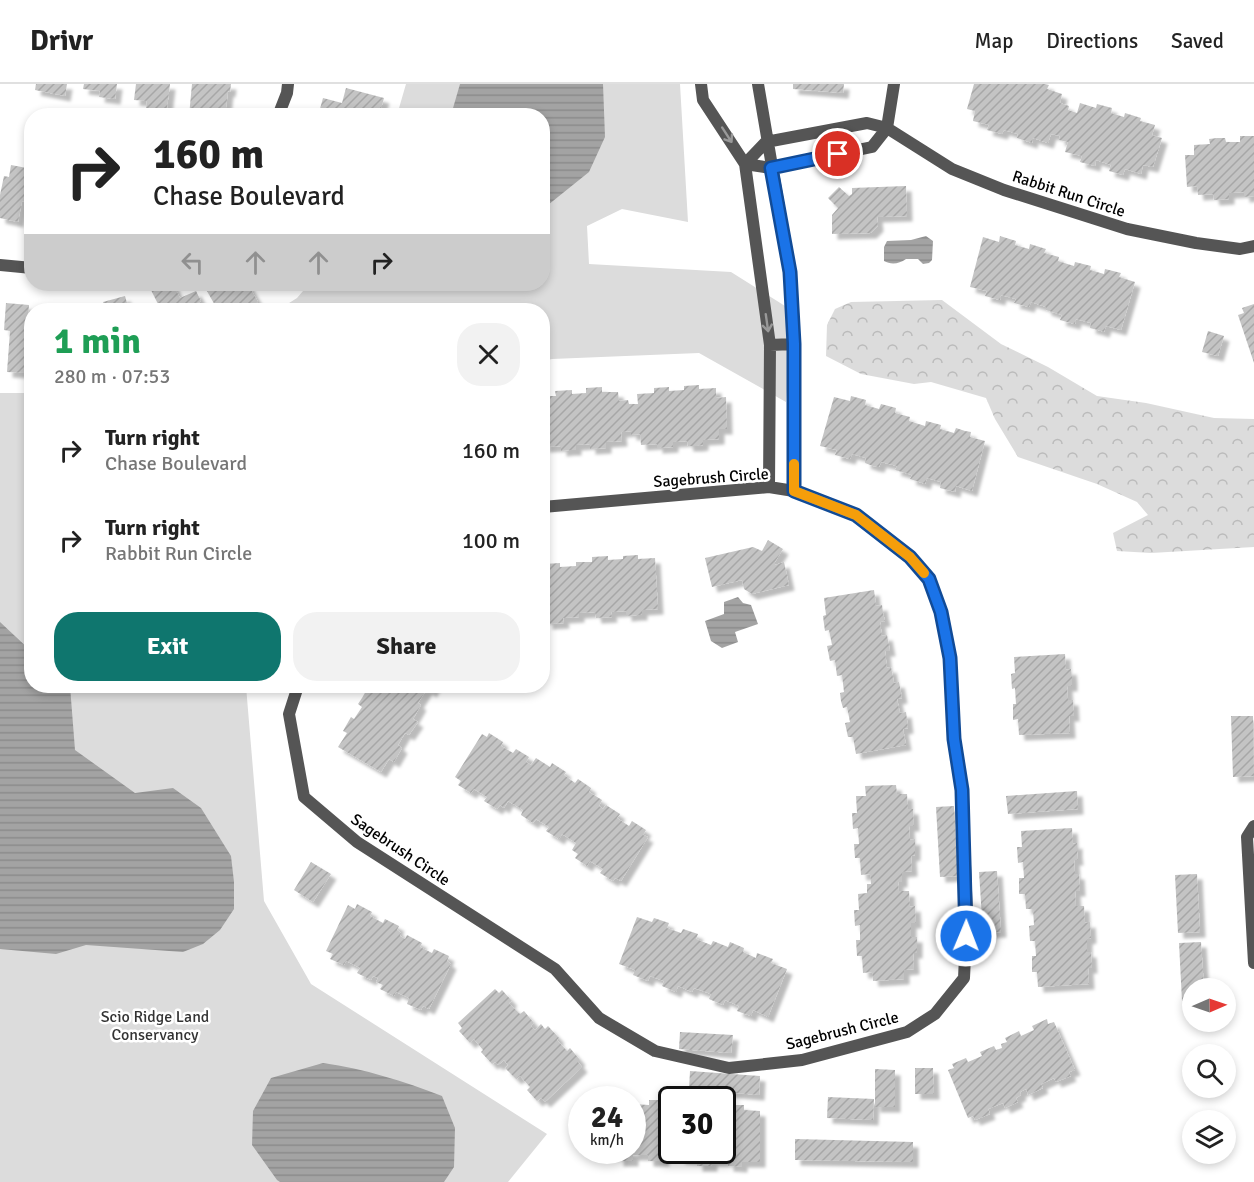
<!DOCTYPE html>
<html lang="en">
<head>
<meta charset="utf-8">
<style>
	:root { --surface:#fff; --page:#f2f2f2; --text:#222; --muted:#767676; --line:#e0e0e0; --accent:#0f766e }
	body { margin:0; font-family:Signika,sans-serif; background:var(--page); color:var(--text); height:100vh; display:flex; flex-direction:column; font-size:22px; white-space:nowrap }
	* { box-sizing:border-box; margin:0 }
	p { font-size:20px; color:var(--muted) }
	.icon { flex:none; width:33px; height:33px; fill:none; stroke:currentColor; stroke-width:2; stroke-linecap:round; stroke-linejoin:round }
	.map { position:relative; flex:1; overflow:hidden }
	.sheet { position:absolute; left:24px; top:219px; width:526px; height:390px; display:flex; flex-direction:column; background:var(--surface); border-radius:24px; box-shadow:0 3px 9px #0003 }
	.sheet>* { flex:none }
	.top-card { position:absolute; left:24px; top:24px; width:526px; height:183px; border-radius:24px; box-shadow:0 3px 9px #0003; background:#fff; color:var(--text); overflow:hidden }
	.needle { width:39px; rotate:88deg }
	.fabs { position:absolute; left:1182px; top:894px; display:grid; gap:12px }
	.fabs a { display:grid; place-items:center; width:54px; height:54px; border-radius:50%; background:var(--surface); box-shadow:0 3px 9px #0003; font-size:30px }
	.speed { position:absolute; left:568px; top:1002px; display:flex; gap:12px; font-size:30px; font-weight:700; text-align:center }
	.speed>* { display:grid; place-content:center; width:78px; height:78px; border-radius:50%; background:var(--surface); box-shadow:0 3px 9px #0003; line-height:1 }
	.speed small { font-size:15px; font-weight:400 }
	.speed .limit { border:3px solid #111; border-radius:9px; background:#fff; color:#111 }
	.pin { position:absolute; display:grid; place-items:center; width:51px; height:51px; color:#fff; margin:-26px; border:3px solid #fff; border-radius:50%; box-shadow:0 2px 6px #0007 }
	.me { position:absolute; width:66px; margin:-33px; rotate:1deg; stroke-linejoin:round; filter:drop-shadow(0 0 4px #0008) }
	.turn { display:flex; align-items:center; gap:21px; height:126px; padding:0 30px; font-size:27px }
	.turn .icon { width:78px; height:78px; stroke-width:2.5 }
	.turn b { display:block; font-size:42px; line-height:51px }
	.lanes { display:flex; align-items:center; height:57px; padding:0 30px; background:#0003; justify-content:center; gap:30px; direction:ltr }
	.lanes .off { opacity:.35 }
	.round { display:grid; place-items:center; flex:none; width:63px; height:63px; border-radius:24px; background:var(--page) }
	.headline { display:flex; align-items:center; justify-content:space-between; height:102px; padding:0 30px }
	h1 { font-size:36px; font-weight:700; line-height:45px; color:#1e9e55 }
	.primary-button { display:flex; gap:12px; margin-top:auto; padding:12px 30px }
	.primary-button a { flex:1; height:69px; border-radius:24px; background:var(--accent); color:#fff; font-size:24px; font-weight:700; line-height:69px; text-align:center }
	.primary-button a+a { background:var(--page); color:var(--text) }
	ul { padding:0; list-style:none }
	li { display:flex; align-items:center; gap:18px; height:90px; padding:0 30px }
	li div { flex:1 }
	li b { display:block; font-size:22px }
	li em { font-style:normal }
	header { display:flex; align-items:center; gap:36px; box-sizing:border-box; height:84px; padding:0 30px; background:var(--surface); border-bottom:2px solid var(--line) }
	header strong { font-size:28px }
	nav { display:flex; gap:33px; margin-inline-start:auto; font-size:21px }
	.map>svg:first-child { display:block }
</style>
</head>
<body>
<header>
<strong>Drivr</strong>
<nav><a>Map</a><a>Directions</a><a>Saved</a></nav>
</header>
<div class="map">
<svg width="1254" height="1098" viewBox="0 0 1254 1098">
	<defs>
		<pattern id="forest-crowns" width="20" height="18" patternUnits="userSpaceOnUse" patternTransform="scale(1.5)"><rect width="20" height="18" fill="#dcdcdc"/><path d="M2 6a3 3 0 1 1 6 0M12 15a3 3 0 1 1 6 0" fill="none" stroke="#bbb"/></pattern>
		<pattern id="water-rules" width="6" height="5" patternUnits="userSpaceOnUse" patternTransform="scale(1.5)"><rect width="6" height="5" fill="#a3a3a3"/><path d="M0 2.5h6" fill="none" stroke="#8b8b8b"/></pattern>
		<pattern id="building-hatch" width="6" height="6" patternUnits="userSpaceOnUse" patternTransform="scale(1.5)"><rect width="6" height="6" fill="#c4c4c4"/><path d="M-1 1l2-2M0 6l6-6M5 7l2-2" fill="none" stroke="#a7a7a7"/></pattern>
		<filter id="shadow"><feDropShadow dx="5.5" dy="5.5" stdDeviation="1.5" flood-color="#0004"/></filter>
	</defs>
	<rect width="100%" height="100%" fill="#fff"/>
	<path fill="url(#forest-crowns)" d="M942 216 1001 260 1048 283 1097 312 1146 319 1214 334 1254 335V463L1151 469 1117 467 1113 449 1148 431 1137 418 1097 400 1018 373 995 335 986 314 931 298 914 300 861 290 826 272 827 241 835 225 851 218Z"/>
	<path fill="#dcdcdc" d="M406 0H680L688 138 622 125 587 142 589 180 731 188 793 227 786 318 699 269 552 275 543 277V226H278L297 214 309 200H543V32L397 31Z
		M0 309H31L32 602H246L264 817 311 900 547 1050 508 1098H0Z"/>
	<path fill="url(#water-rules)" d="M460 0H603L605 53 589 88 543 125V32L451 31Z
		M926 152 933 157 932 176 929 179 923 180 918 175H906C899 180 891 181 884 177V163L887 157 911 156Z
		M738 513 743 519 751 521 758 540 735 548 738 558 722 564 711 557 705 537 724 530V518Z
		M0 538 31 567 32 602H70L75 666 135 709 173 704 201 724 231 772 234 798V825L220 846 203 860 183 868 86 861 56 870 0 865Z
		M323 979C365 985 403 997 442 1012L455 1044 454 1083 444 1098H280L277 1096 252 1061 253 1027 271 994Z"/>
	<path fill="url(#building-hatch)" filter="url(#shadow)" d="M36 0H67L65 12 35 6Z
		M84 0H117L115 15 99 13 100 7 83 5Z
		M136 0H170L166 32H145L147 17 134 16Z
		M192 0H231L230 8 228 7 225 32H189Z
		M793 0H844L843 9 793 5Z
		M974 0H1045L1049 1 1047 5 1062 10 1060 19 1069 22 1068 26 1077 29 1080 19 1096 24 1097 20 1112 24 1111 29 1124 33 1125 29 1141 34 1140 37 1155 41 1152 51 1162 54 1153 83 1143 81 1141 90 1125 85 1123 91 1109 87 1111 81 1096 76 1095 82 1080 78 1082 72 1065 68 1068 58 1059 56 1060 52 1051 50 1048 59 1033 54 1032 59 1017 54 1018 50 1004 46 1002 50 987 46 989 41 973 37 975 27 967 25Z
		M346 4 384 14 379 32H318L323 14 342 19Z
		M1240 52H1254V112L1244 113V108L1229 109V115L1214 116 1213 110 1198 111 1197 102 1187 103 1185 71H1194V61L1210 60 1209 55 1217 54H1225L1226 58H1240Z
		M11 81 32 85V119L22 117 18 138 0 134V111L4 92 9 93Z
		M906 102 907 132 877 133 878 142 871 149 832 150V131L838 124 828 114 839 103 849 112 852 110V104Z
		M1000 152 1016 157 1015 161 1029 165 1030 160 1046 165 1044 169 1059 173 1058 177 1074 182 1075 178 1091 182 1090 186 1104 190 1105 185 1121 189 1119 193 1135 198 1121 246 1106 242 1104 248 1098 246 1090 244 1091 239 1076 235 1075 240 1067 238 1060 236 1062 231 1046 226V223L1031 218 1029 223 1014 219 1016 215 1001 211 1000 216 985 212 987 207 970 203 983 153 999 158Z
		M160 200H173L180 214 196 207 201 217 198 219 202 226H161L150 204Z
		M203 200H248L258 218 246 225 247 226H225L222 220 216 223Z
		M125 212 129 226H106L103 218Z
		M6 219 29 221 27 243H32V279L26 278 25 289 7 288 10 247 4 246Z
		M80 220V226H57V222Z
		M1254 220V279L1238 231 1244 229 1242 224Z
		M1208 247 1224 252 1218 272 1202 268Z
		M699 301V305L716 304V314L726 313 727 345H719V355L703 356V361L697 362H688L687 357 673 358V363L657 364V360L641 361 640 350 631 351V347L621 348 622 357 606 358V364L590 365V360L576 361V366H569L561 367V362L544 363 543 312H556L555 307 572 306V310L586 309V304L602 303V308H618L619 317 628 316 629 320H638L637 310 654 309V304L669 303V307L684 306V302Z
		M851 312 866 316 865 321 879 325 881 320 896 324 895 329 910 333 909 337 925 342 926 337 941 341 940 345 954 349 956 344 965 347 971 348 970 353 985 357 972 407 956 402 955 408 940 404 941 398 927 394 925 400 910 395 912 391 895 386 897 382 881 378 879 383 873 382 865 379 866 374 852 370 850 375 835 371 837 366 820 362 834 313 850 317Z
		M768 456 783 465 775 478V481L784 478 789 501 752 510 744 505 742 496 712 503 705 474 753 463 762 467Z
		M638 471V475L655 474 658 525 642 526V531H637L626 532V527L611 528 612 533 596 534 595 528 579 529V533L563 534 564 539 547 540V535H543L544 480 560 479V483L576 482V478H592V473L608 472V476L623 475V472Z
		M874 506 876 522 882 521 883 529 885 537 880 538 882 552 887 551 890 567H885L887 584 891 583 894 599 899 598 902 614 897 615 900 629 906 628 908 644 903 645 906 661 856 670 853 653H848L845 639 850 638 847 623 843 624 841 617 840 609 844 608 842 591 837 592 835 576 830 577 827 562 832 561 829 546 825 547 824 540 823 532 826 531 824 514Z
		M1065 570 1066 586 1071 585 1072 594V602H1067L1068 616H1073L1074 632H1069L1070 649 1019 651 1018 635 1013 636V620H1016L1015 604 1012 605 1011 590 1015 589 1014 573Z
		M374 602H435L431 608 427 605 418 619 421 621 413 635 418 638 409 651 405 649 398 661 402 664 394 678 389 675 381 688 338 663 347 649 343 647 351 633 354 635 362 623 358 620 362 614 366 607 370 609Z
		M1231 632H1253L1254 692 1233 693Z
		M489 649 503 658 501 662 513 669 516 665 529 673 526 678 531 681 536 674 550 683 552 679 566 688 564 691 575 699 578 695 591 704 589 708 602 716 599 722 603 725 606 721 620 730 617 734 629 742 632 737 646 746 643 751 648 753 621 797 615 794 613 797 608 794 600 789 603 785 590 777 587 782 575 774 578 770 572 766 576 759 562 750 559 755 554 752 546 747 549 743 536 735 533 739 521 731 523 726 508 717 504 724 500 721 497 725 484 717 487 713 474 705 471 709 458 701 461 697 455 693 482 650 487 653Z
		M896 701 897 710H907L908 725H913L914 742H909L910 756 915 755V771L911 772 912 787 902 788V798H898L899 807H909L910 823 915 822 916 839H911V853H917V869H913L914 885 904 886V895L873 897 872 888 863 889 862 872H857L856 856H860V841L855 842 854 826H859L858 810 867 809V800H871L870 790 861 791 860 774H855L854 760H859L858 744 853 745 852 729H857L856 712H866L865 702Z
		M1077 707 1078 725 1008 730 1006 712Z
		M954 722 958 792 940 793 936 723Z
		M1072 744 1073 760 1077 759V768L1078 776H1074L1075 790H1079L1080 807H1075L1076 822H1084L1085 839 1090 838 1091 854 1087 855V868H1091L1092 884H1088L1089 900 1038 903 1037 888H1032V872H1036L1035 857H1030L1029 842 1034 841 1033 825H1026L1025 810H1019V794H1024L1023 778 1018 779 1017 763H1022L1021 747Z
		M311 778 331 790 313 818 294 806Z
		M997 787 1001 848 983 849 979 788Z
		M1197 790 1200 848 1178 849 1175 791Z
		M357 820 372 828 370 832 383 839 385 835 399 842 397 846 401 849 400 852 405 855 407 851 422 859 420 863 432 869 434 865 449 872 447 877 451 880 429 925 423 922 421 926 407 920 409 914 396 908 394 912 380 905 383 901 376 898 378 894 373 892 371 896 357 889 360 884 346 877 344 881 330 875 333 870 326 867 348 821 355 825Z
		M637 833 652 838 654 834 669 839 667 844 681 849 683 845 698 850 696 855 711 861 713 857 728 863 730 858 744 864 743 868 756 874 757 869 773 875 771 879 787 885 768 933 753 926 751 932 737 927 739 922 725 916 723 921 709 915 711 910 694 904 692 908 678 902 676 908 662 902 664 897 650 892 648 897 633 891 635 886 619 880Z
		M1201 858 1204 904H1192V917H1182L1179 859Z
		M495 905 499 909 502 906 512 917 509 919 520 930 524 927 534 939 531 942 535 946 541 940 545 945 548 942 559 954 557 956 567 967 570 964 580 976 578 978 582 983 545 1018 541 1014 537 1017 527 1006 530 1003 520 992 516 995 505 984 508 981 504 976 498 981 495 978 492 980 481 968 483 966 474 955 470 959 459 947 462 944 458 939Z
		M1047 935 1048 940 1054 938 1075 986 1069 988 1071 992 1056 998 1054 994 1041 1000 1043 1004 1028 1011 1026 1005 1020 1008 1021 1011 1016 1014 1018 1018 1005 1024 1003 1019 988 1025 990 1030 975 1036 973 1032 968 1034 948 986 954 984 952 980 966 974 968 978 982 972 980 968 994 962 996 966 1002 964 1001 960 1007 958 1005 954 1019 947 1021 952 1034 946 1032 942Z
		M680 948 733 951 731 969 679 965Z
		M915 984H933L934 1010H915Z
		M875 985 895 986V1023H875Z
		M690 987 760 992 759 1011 689 1005Z
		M828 1013 874 1015 873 1036 827 1034Z
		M649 1016H665V1021H672V1066H723V1026H727L728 1021H744V1026L760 1027V1078H742V1083L728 1082V1077H712V1082H697V1076L680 1075V1072H664V1077H648V1071H633V1077H618V1071L601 1070V1066H633V1020L649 1021Z
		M795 1055 913 1058V1078L795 1076Z"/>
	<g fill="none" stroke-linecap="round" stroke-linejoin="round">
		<path stroke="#555" stroke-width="12" d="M701 0 703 16 745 80 770 261 769 403
			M758 0 790 188 794 260V407
			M894 0 887 44 952 85 1004 106 1127 145 1196 159 1240 165 1254 162
			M278 32 287 9 288 0
			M867 39 887 44 872 63 771 84 745 80 766 58Z
			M0 181 32 184
			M770 261 794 260
			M298 602 289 630 304 713 357 758 555 885 599 934 655 967 729 984 802 976 907 948 935 930 964 894 967 831 962 706 954 655 950 574 941 527 929 495 910 473 856 431 794 407 769 403 543 423
			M1254 742 1247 753 1254 879"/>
	</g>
	<defs><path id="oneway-shaft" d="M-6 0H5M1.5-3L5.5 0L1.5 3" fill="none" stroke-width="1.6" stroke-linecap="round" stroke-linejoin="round" transform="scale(1.5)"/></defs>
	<g stroke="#999">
		<use href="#oneway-shaft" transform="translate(727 51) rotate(57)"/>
		<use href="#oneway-shaft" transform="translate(767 239) rotate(82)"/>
	</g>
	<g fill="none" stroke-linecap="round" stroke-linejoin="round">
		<g stroke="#114b97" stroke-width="15">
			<path id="route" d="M838 70 771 84 790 188 794 260V407L856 431 910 473 929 495 941 528 950 574 954 655 962 706 966 852"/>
		</g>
		<use href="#route" stroke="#1a73e8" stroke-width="10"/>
		<path stroke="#f59e0b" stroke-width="10" d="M794 380V407L856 431 910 473 924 489"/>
	</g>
	<g text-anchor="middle" stroke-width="5" stroke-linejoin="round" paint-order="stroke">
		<g font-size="16" fill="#000" stroke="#fff">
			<text transform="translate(1069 109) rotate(18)" y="6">Rabbit Run Circle</text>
			<text transform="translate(711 393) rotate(-4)" y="6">Sagebrush Circle</text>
			<text transform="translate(401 765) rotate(34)" y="6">Sagebrush Circle</text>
			<text transform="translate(842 946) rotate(-14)" y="6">Sagebrush Circle</text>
		</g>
		<g font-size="16" fill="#333" stroke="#fff">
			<text x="155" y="938">Scio Ridge Land<tspan x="155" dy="18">Conservancy</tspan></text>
		</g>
	</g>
</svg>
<div class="fabs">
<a><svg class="needle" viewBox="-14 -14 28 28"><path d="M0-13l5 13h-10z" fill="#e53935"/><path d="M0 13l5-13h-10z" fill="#767676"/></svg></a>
<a><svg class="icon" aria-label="search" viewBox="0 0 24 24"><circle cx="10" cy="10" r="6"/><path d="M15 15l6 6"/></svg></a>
<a><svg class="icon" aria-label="layers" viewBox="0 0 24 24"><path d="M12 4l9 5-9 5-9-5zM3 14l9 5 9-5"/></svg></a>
</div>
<div class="speed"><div>24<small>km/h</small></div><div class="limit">30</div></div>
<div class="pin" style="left:838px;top:70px;background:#d93025"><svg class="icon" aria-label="arrive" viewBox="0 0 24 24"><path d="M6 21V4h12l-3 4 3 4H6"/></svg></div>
<svg class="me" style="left:966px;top:852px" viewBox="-20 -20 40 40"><circle r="17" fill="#1a73e8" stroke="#fff" stroke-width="3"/><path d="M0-11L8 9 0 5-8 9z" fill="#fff"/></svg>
<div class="top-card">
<div class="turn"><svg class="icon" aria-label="right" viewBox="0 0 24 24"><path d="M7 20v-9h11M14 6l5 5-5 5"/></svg><div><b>160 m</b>Chase Boulevard</div></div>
<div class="lanes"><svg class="icon off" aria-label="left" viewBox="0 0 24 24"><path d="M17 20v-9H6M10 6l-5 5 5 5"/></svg><svg class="icon off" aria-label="ahead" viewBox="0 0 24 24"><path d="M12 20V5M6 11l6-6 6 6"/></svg><svg class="icon off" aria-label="ahead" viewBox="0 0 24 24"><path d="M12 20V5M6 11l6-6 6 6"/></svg><svg class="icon" aria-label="right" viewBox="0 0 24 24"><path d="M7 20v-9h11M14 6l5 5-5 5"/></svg></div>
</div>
<section class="sheet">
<div class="headline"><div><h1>1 min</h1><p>280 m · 07:53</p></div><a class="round"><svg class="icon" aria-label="close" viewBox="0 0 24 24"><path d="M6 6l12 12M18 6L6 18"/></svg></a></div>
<ul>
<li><svg class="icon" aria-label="right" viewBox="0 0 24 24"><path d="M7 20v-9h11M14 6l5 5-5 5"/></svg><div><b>Turn right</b><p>Chase Boulevard</p></div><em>160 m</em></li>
<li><svg class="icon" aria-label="right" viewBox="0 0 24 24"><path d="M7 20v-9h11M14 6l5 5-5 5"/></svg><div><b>Turn right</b><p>Rabbit Run Circle</p></div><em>100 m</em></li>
</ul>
<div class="primary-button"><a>Exit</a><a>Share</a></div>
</section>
</div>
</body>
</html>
